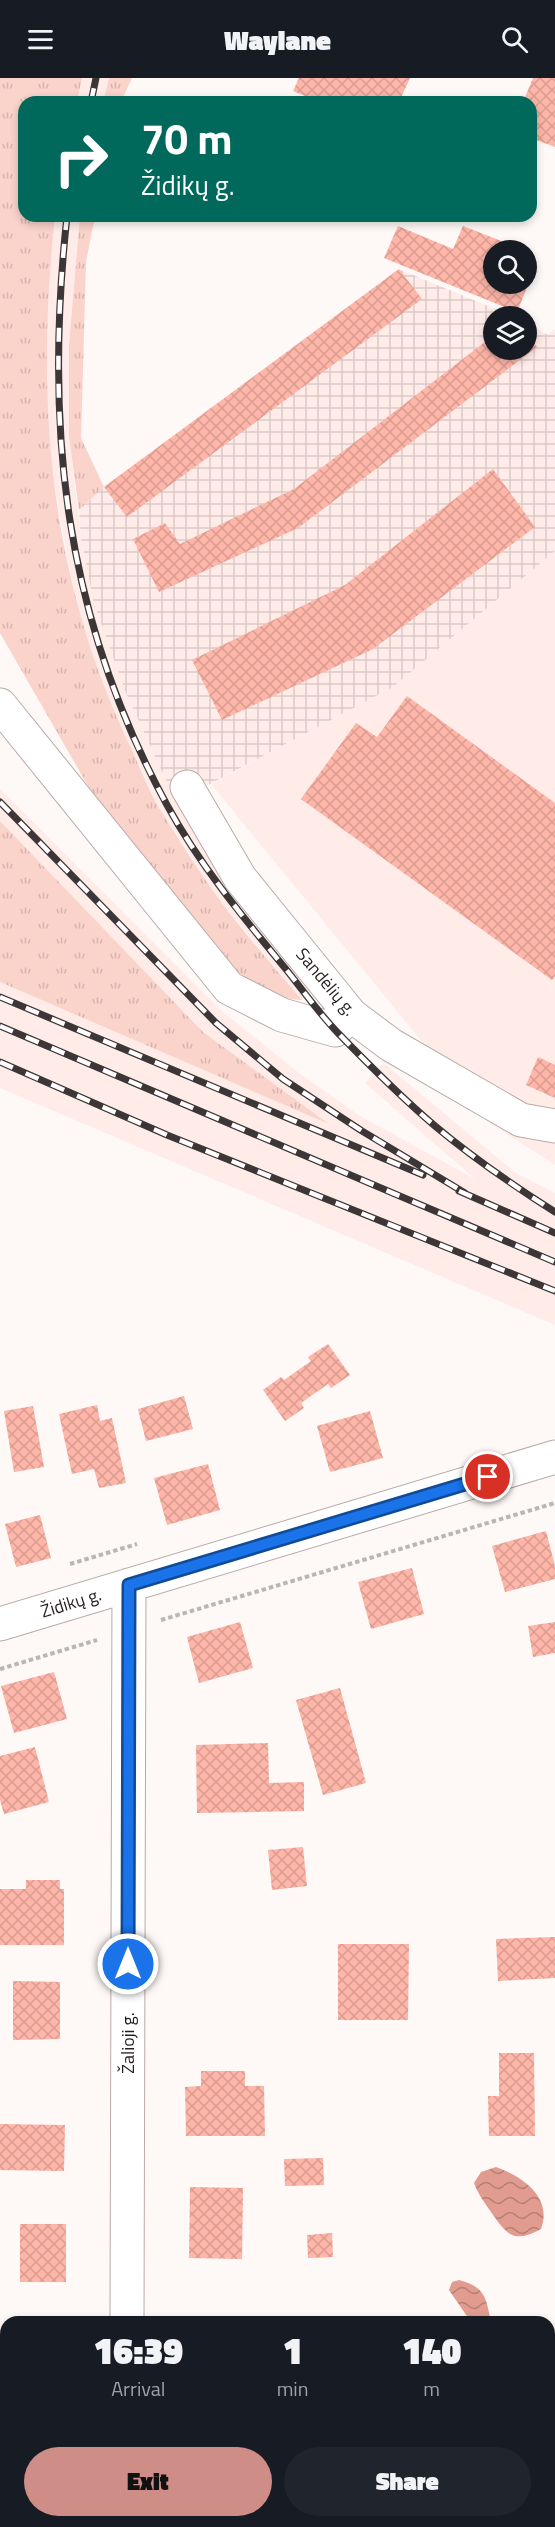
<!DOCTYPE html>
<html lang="en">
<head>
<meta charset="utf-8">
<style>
	:root { --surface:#171b24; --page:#20242c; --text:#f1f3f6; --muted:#9ea1a6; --accent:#cf8d88 }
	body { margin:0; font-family:"Titillium Web",sans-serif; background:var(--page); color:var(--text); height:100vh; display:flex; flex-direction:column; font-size:22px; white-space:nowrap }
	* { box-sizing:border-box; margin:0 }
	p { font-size:20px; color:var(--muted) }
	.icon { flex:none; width:33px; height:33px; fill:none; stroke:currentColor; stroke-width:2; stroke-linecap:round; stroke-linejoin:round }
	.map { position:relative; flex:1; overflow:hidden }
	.details { position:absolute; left:0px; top:2238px; width:555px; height:212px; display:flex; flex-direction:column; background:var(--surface); border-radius:18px 18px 0 0; box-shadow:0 3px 9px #0003 }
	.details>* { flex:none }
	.top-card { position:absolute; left:18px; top:18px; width:519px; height:126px; border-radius:18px; box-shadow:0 3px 9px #0003; background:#00695c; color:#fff; overflow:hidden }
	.fabs { position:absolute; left:483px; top:162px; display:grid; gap:12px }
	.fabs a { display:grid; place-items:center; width:54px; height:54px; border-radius:50%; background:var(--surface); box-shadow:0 3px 9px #0003; font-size:30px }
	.pin { position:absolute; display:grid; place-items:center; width:51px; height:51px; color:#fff; margin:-26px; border:3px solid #fff; border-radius:50%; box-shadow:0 2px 6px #0007 }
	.me { position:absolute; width:66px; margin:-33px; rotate:0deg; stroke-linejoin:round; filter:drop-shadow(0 0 4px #0008) }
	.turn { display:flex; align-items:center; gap:21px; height:126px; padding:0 24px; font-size:27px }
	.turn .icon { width:78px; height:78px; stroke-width:2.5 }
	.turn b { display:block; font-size:42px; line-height:51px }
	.eta { display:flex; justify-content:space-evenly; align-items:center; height:102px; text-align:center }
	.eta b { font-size:36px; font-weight:800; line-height:42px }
	.cta { display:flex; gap:12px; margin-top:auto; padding:12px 24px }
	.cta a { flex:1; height:69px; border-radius:36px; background:var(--accent); color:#111; font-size:24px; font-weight:800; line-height:69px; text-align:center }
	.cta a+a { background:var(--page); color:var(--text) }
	header { display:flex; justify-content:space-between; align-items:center; height:78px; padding:0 24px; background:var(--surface); font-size:27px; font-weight:800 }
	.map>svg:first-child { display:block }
</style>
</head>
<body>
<header><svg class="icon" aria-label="menu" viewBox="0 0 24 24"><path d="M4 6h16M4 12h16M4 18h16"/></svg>Waylane<svg class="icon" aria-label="search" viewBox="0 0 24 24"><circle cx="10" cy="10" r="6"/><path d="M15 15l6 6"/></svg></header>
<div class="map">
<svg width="555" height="2449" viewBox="0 0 555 2449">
	<defs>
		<pattern id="industrial-grid" width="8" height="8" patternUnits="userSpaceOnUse" patternTransform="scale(1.5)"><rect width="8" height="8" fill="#ffece8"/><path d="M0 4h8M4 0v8" fill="none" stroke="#dacac7"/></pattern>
		<pattern id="grass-tufts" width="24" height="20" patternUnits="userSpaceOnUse" patternTransform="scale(1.5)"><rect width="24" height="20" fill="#fad3cb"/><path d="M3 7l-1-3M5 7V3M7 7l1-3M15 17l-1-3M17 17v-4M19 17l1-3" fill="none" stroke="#d6b5ae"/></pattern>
		<pattern id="water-waves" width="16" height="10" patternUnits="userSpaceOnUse" patternTransform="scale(1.5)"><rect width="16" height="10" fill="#e19c8f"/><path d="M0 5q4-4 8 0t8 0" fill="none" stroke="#b67f74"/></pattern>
		<pattern id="building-cross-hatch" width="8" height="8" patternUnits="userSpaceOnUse" patternTransform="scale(1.5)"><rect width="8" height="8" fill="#feb6a9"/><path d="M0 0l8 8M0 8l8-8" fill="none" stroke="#da9c91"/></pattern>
	</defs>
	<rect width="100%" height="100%" fill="#fef8f6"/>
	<path fill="#ffece8" d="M82 0H109L103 24H77Z
		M55 138H80L69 267V358L81 460 126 615 176 724 230 811 312 913 302 922 219 821 158 728 108 621 76 526 50 383 45 296 49 191Z
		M555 473V1087L488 1044 211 706 393 609Z
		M0 711 222 933 299 995 360 1038 475 1101 365 1005 384 985 516 1095 555 1115V1247L0 1010V904L326 1044 203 954 0 743Z"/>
	<path fill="url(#industrial-grid)" d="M399 191 512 238H494V272H526L527 246 548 257 555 251V473L393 609 176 724 126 615 94 525 81 460 79 432 104 409Z"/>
	<path fill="url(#grass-tufts)" d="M0 0H82L77 24H24V138H55C35 324 49 498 130 668 140 689 148 711 159 730 178 760 198 792 219 821 245 856 274 889 302 922 275 922 255 906 234 891L103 734 0 555Z
		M109 0H132L121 24H103Z
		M80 138H95L86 184 81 360 104 409 79 432 69 358V267Z
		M0 743 203 954 329 1046 0 904Z"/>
	<path fill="url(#water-waves)" d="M496 2089C522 2098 553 2119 541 2151 514 2166 507 2157 491 2134 484 2124 478 2116 474 2105L481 2094Z
		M459 2202C485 2209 486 2219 491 2244H471L449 2212 452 2204Z"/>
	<path fill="url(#building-cross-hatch)" d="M299 0H410L399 24H319L293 13Z
		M533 0H555V69L531 60V24H523Z
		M398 148 453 171 463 148 524 172H494V206L528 207 517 234 384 180Z
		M399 191 422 221 127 439 104 409Z
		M526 255 537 269 298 450 159 514 133 461 165 445 180 466 294 411 494 257V272H526Z
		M493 391 535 449 373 571 222 642 192 582 345 507Z
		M407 618 555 725V898L552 902 301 721 356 645 377 659Z
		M538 979 555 987V1020L526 1007Z
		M328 1266 350 1297 331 1310 328 1306 301 1325 304 1330 285 1343 263 1312 281 1299 284 1302 311 1283 308 1279Z
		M184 1318 193 1351 146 1363 138 1331Z
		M97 1327 100 1343 112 1340 126 1405 99 1410 94 1391 72 1396 59 1336Z
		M33 1328 44 1389 14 1394 4 1333Z
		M370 1333 383 1380 330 1394 317 1348Z
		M208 1386 220 1432 167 1447 154 1400Z
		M40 1437 51 1480 16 1489 5 1446Z
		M546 1453 555 1488V1501L505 1514 492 1468Z
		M412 1490 424 1536 371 1551 358 1504Z
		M240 1544 253 1590 199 1605 187 1559Z
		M555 1544V1575L533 1579 528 1548Z
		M54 1594 67 1641 14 1655 1 1608Z
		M340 1610 366 1705 323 1717 296 1622Z
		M268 1665 269 1705 304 1704V1733L197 1735 196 1667Z
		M35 1669 49 1724 4 1736 0 1722V1678Z
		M303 1769 307 1808 272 1812 268 1772Z
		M26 1802H60V1811H64V1867H0V1811H26Z
		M555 1859V1900L498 1903 496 1861Z
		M338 1866H409L408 1942H338Z
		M13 1903 60 1904V1961L13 1962Z
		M499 1975H534L535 2058H489L488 2018H499Z
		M201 1993H245V2008H264L265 2058H186L185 2009 201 2008Z
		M0 2046 65 2047 64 2093 0 2092Z
		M323 2080 324 2107 285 2108 284 2081Z
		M190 2109 243 2110 242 2181 189 2180Z
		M20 2146H66V2204H20Z
		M332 2155 333 2179 308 2180 307 2157Z
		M188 2241H235V2244H188Z
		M0 2369H6V2403H0Z
		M233 2444H267V2449H233Z"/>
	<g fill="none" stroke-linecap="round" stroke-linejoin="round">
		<g stroke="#b9aba8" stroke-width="35">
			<path id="minor" d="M0 627 229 910 282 937 335 952 351 937
				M187 709 240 800 351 937 391 967 521 1042 555 1048
				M0 1546 555 1379
				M127 2244 129 1507
				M126 2449V2444"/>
		</g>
		<path stroke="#bbb5b4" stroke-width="4" stroke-dasharray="4.5 3" stroke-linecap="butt" d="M70 1486 137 1466
			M161 1542 555 1425
			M0 1591 97 1562"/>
		<use href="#minor" stroke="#fff" stroke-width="33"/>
		<g stroke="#3c3736" stroke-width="7">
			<path id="rail" d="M91 24 96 0
				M67 138C44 350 64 538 167 727 199 786 242 838 285 890 302 911 318 934 337 954 368 986 401 1019 435 1048 472 1079 514 1108 555 1134
				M0 724 216 945 283 1001 362 1053 465 1115
				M0 919 423 1097
				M0 948 555 1184
				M0 984 167 1057 555 1213
				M459 1113 555 1155"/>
		</g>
		<use href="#rail" stroke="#fff" stroke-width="4.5" stroke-dasharray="14" stroke-linecap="butt"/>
	</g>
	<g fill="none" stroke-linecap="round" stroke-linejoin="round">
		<g stroke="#114b97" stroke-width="15">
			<path id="route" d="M128 1886 129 1507 488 1399"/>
		</g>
		<use href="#route" stroke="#1a73e8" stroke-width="10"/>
	</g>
	<g text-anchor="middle" stroke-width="4.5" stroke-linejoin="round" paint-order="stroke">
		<g font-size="18" fill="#241f1e" stroke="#fff">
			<text transform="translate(326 904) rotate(50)" y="6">Sandėlių g.</text>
			<text transform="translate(71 1525) rotate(-17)" y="6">Židikų g.</text>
			<text transform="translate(128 1965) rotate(-90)" y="6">Žalioji g.</text>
		</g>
	</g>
</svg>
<div class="fabs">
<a><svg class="icon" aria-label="search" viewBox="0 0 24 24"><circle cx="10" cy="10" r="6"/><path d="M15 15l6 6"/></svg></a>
<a><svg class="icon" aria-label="layers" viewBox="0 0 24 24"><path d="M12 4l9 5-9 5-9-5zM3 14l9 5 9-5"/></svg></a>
</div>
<div class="pin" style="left:488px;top:1399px;background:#d93025"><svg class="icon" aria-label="arrive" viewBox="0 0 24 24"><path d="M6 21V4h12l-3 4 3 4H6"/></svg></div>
<svg class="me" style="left:128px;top:1886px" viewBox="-20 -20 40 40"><circle r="17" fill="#1a73e8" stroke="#fff" stroke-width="3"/><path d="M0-11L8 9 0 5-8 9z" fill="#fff"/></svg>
<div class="top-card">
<div class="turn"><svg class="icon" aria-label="right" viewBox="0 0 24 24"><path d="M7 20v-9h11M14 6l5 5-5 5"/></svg><div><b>70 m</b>Židikų g.</div></div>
</div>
<section class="details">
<div class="eta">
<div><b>16:39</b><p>Arrival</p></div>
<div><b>1</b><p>min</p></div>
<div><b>140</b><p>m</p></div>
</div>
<div class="cta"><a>Exit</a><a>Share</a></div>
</section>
</div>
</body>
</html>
